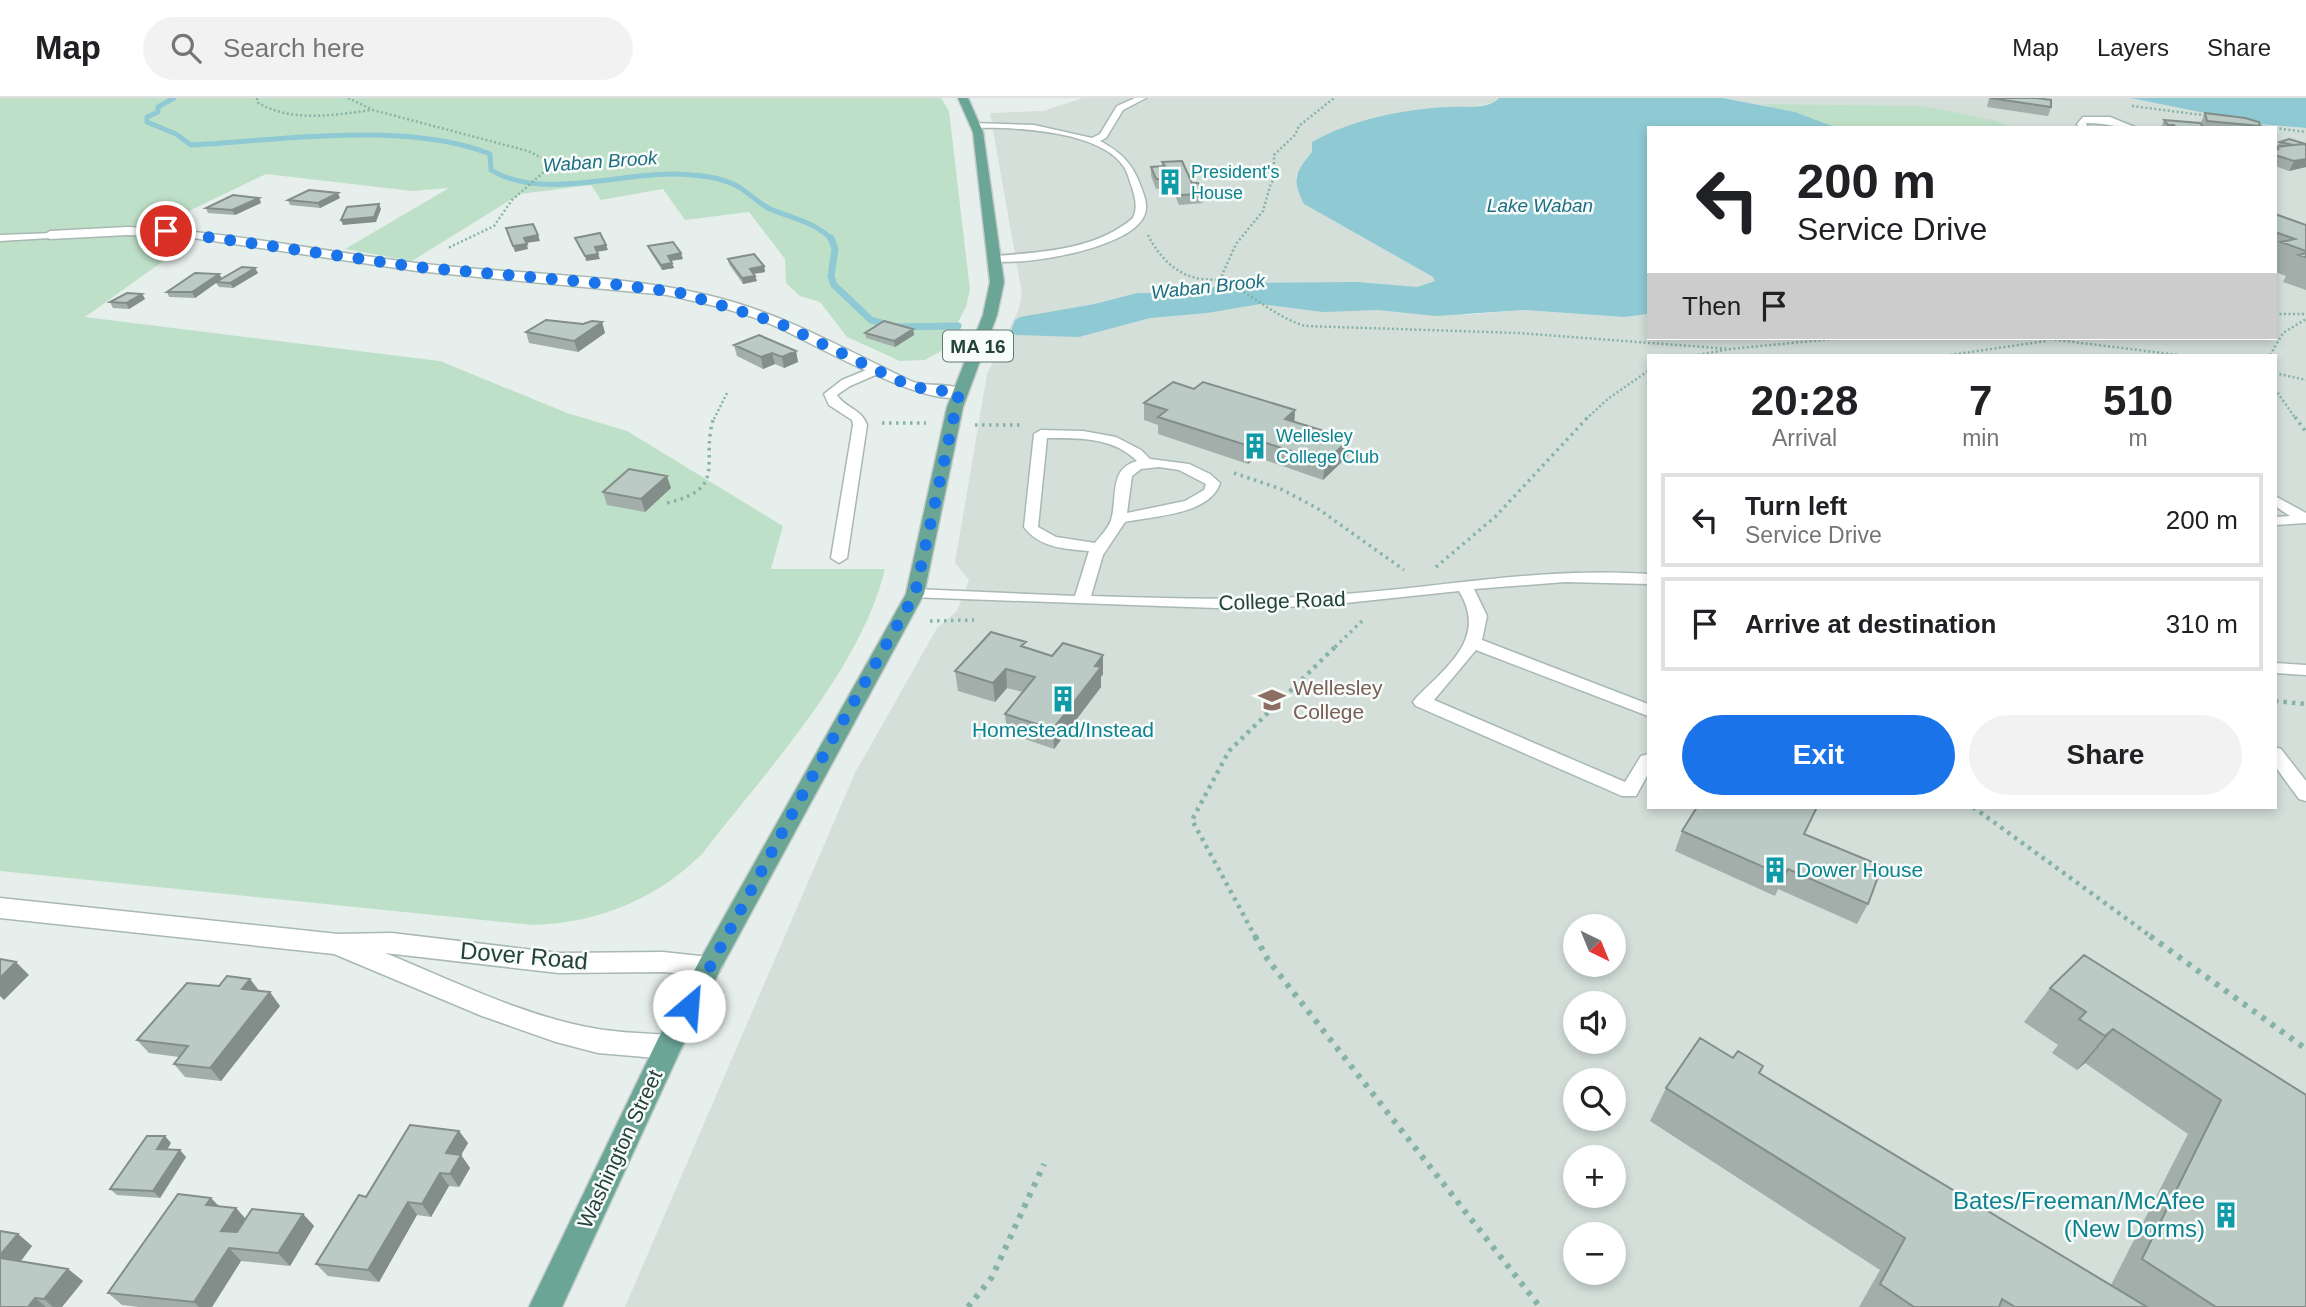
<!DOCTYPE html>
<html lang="en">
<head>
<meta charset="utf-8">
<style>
	:root { --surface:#fff; --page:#f2f2f2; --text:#202124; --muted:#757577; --line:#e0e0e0; --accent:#1a73e8 }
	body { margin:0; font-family:Helvetica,sans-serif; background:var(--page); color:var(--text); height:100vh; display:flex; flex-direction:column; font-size:26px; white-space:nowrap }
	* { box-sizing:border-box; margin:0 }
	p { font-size:23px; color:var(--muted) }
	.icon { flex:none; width:38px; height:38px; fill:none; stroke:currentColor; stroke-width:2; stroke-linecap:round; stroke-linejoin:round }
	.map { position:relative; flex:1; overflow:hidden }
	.drawer { position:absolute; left:1647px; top:256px; width:630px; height:455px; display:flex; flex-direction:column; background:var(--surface); border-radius:0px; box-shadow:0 4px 10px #0003 }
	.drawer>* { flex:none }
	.guide { position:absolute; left:1647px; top:28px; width:630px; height:214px; border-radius:0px; box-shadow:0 4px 10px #0003; background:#fff; color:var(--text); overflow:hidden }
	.needle { width:46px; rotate:137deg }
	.buttons { position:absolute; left:1563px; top:816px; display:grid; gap:14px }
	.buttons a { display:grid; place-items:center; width:63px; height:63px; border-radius:50%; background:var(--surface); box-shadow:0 4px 10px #0003; font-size:35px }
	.pin { position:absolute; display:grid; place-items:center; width:60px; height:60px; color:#fff; margin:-30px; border:4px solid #fff; border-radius:50%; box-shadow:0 2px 7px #0007 }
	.me { position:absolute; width:77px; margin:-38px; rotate:27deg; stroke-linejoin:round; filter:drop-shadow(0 0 5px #0008) }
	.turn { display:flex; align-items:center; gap:24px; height:147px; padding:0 35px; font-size:32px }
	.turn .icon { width:91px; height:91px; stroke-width:2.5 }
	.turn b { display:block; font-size:49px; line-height:60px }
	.then { display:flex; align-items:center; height:66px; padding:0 35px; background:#0003; gap:14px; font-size:26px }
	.eta { display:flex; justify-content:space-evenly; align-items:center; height:119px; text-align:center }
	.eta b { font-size:42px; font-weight:800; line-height:49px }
	.primary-button { display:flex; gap:14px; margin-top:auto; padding:14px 35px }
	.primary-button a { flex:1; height:80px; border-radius:42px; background:var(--accent); color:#fff; font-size:28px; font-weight:800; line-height:80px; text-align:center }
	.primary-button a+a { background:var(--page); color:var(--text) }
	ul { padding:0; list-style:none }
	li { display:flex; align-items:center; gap:21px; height:94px; margin:0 14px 10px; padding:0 21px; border:4px solid var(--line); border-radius:0px }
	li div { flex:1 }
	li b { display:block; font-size:26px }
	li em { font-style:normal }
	header { display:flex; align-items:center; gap:42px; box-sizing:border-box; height:98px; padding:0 35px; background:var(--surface); border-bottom:2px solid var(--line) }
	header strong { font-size:33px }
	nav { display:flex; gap:38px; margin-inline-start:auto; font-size:24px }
	.search { width:490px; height:63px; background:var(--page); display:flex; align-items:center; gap:18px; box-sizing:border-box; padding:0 24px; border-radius:38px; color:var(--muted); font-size:26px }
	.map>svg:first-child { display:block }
</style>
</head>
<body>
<header>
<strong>Map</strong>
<div class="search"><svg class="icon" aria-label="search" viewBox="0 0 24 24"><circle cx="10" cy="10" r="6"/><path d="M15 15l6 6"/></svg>Search here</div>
<nav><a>Map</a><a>Layers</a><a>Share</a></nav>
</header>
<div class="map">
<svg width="2306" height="1209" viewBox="0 0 2306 1209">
	<rect width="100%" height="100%" fill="#e6efeb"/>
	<path fill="#d4dfda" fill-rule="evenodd" d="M1083 0H1499L1496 4 1483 7 1404 14 1368 23 1317 41 1312 44V54L1296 78 1302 102 1323 117 1433 179 1465 217 1523 212 1624 219 1648 216V240H2275V30H1837L1795 14 1723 0H2130L2260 26 2306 30V1209H625L855 675 937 530 957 513 969 482 955 465 987 276 1018 213 1022 196 990 15 1043 13ZM1648 257H2275V709H1648ZM1575 828H1614V866H1575ZM1575 905H1614V943H1575ZM1575 982H1614V1020H1575ZM1575 1059H1614V1097H1575ZM1575 1136H1614V1174H1575Z"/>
	<path fill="#bfe0c8" d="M0 0H941L949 13 970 192 966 209 943 252 925 262 900 263 847 239 820 204 800 198 786 185 785 161 749 114 685 122 663 91 601 102 591 87 520 96 412 163 345 151 449 90 412 93 266 76 160 127 140 141 190 144 85 219 440 263 567 315 627 333 783 428 771 471H885C860 573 767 672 703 755 657 801 598 825 533 827L0 773Z
		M1761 6 1923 8 1998 23 2011 30H1837Z"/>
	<path fill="#8ec9d4" d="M1499 0H1723L1795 14 1837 30H1648V216L1624 219 1523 212 1436 218 1378 212 1323 214 1260 206 1207 215 1150 220 1079 239 1017 237 1010 235 1015 222 1020 219 1095 206 1137 195H1178L1241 185 1357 184 1417 189 1435 183 1433 179 1304 106C1291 80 1296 74 1312 54V44C1353 21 1407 10 1453 9 1467 8 1490 11 1499 0Z
		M2130 0H2306V30L2260 26Z"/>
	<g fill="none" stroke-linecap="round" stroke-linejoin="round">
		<path stroke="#8ec9d4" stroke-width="5" d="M174 0 158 9V14L147 19V24L176 36 191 47C281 42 407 23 490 56L491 72C544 105 629 70 692 77 708 78 725 81 739 89 750 96 758 105 770 111 791 120 816 124 832 142"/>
		<path stroke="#8ec9d4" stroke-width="7" d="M831 140 835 151 831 178 834 187 871 222 896 229 958 228"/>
		<g stroke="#a8b8b2" stroke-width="3">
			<path id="service" d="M1135 0H1146L1123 12 1106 40 1100 43C1121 54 1133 66 1141 89 1145 99 1149 110 1143 120 1126 151 1025 168 992 163V159L996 158C1042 154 1096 152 1133 120 1138 109 1135 100 1132 89 1129 82 1128 75 1124 69 1101 33 1016 29 977 30L974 25 1034 27 1092 40 1100 36 1117 8Z
				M2110 19 2137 30C2120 30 2104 25 2086 25L2088 30H2079L2077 26 2083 19Z
				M54 135V139L50 140 0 143V137Z
				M876 268 880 269V275L850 288 837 297C845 310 862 311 867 327L847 460 839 465 831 460 853 327 852 322 829 307 824 296 842 282Z
				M1041 332 1083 333 1116 339 1141 352 1150 361 1189 366 1210 376 1220 385C1210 417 1153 418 1125 424L1103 457 1091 498C1180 501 1269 503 1357 495 1455 487 1550 469 1648 476V486L1565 484 1474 491 1487 518 1482 542 1648 606V618L1476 552 1434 602 1625 684 1641 658 1648 656V676L1636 698H1622L1416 608 1413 604 1416 600C1447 568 1488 540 1459 493L1317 508 1216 510 909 499 907 496 915 491 1075 498 1089 453C1066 451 1039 450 1024 429L1034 336ZM1047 340C1079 340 1113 339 1137 363 1108 371 1118 400 1111 422 1108 431 1101 437 1095 445L1056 439 1038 429ZM1159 369 1179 372 1206 386 1204 392 1185 403 1127 415 1132 378 1141 371Z
				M2275 398 2306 415V425L2275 427V419L2290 418 2275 408Z
				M2275 565 2306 567V577L2275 575Z
				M2275 649 2281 651 2306 683V703L2299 701 2275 668Z"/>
		</g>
		<g stroke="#a8b8b2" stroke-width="3">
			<path id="minor" d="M127 129C224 133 320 153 416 165 514 177 615 175 711 198 782 215 846 252 911 283 927 290 954 283 967 295 941 320 806 241 775 228 741 213 703 205 667 197L417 173 186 139 127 137 50 141 44 137 50 133Z"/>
		</g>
		<g stroke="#a8b8b2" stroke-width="3">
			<path id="tertiary" d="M0 800 338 836 392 835 559 855 663 854 719 860 723 867 719 874 710 878 663 874 559 875 385 855C454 883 525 919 598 931 621 935 645 935 668 937L678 941 682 949 678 957 668 961 598 955 556 944 482 918 334 856 0 820Z"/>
		</g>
		<g stroke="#c2cac8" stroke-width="3">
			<path id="primary" d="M958 0H968L983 34 1004 184 997 217 963 309 924 496 720 872 680 953 562 1209H529L658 941 701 860 906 496 947 309 983 217 990 184 973 34Z"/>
		</g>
		<path stroke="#86b3a5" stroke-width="2.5" stroke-dasharray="2 2.5" stroke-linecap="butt" d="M257 0V4C291 25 334 17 372 12
			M348 0 373 12 528 53 544 61 546 72 512 102 494 128 448 150
			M2132 8 2210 18
			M2256 27 2273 30
			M2275 30 2306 34
			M1148 137C1159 159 1176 177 1201 181 1210 182 1219 181 1228 185 1255 199 1276 219 1305 228L1519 235 1730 251
			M1225 182 1222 177 1236 146 1263 113 1271 85 1279 76 1274 68V57L1295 37 1299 28 1334 0
			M2275 216H2306
			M2041 240 2179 257
			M1698 257 1730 251 1843 240
			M1950 257 2046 243
			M2270 257 2283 235 2306 221
			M2275 275 2306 282
			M2275 291 2296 321
			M714 321 728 293
			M1586 321 1609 300 1648 273"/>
		<path stroke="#86b3a5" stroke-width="3.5" stroke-dasharray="2.5 4.5" stroke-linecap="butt" d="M2295 319 2306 334
			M882 325H926
			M975 327H1023
			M1234 375 1281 391 1317 410 1404 472
			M667 405C730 390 699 364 714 319
			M1436 469 1495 419 1588 319
			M930 523 974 522
			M1335 549 1364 521"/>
		<path stroke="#86b3a5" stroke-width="4.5" stroke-dasharray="3.5 5" stroke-linecap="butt" d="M2275 603 2306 606
			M1973 709 2153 840
			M1256 840 1192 722 1229 653 1337 547"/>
		<path stroke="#86b3a5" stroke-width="6" stroke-dasharray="4.5 7" stroke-linecap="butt" d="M1255 838 1268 862 1540 1209
			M2150 838 2306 951
			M968 1209 992 1179 1044 1066"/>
		<use href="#service" fill="#fff" fill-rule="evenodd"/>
		<use href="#minor" fill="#fff" fill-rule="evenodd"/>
		<use href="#tertiary" fill="#fff" fill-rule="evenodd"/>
		<use href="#primary" fill="#6aa596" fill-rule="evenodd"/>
	</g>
	<path fill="#a1aea9" d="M1989 0H2036L2051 9 2048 18 1987 9Z
		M2205 15 2260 28 2259 30H2161L2164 22 2201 27V24Z
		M2280 44 2306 46V69L2289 73 2275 68V49L2277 48Z
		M1162 64 1192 85 1203 96V105L1179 107 1174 95 1168 96 1166 90 1156 91 1151 78V69L1162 68Z
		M259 100 261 105 235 117 208 115 206 110Z
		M340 100 320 110 290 107 288 102Z
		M2275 116 2306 127V192L2283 184 2286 178 2275 174Z
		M648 148 683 161 671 163 674 170 662 172 650 153Z
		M728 161 764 168 765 174 754 176 757 183 743 186 729 166Z
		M258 175 233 190 219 189 216 185 195 200 169 199 167 194 219 176 222 180Z
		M142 196 145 201 129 211 113 210 110 204Z
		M602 224 605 235 578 254 529 245 526 234 583 226Z
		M913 231 914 237 895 249 866 240 865 235Z
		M734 247 796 253 798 264 784 270 775 266 763 271 737 258Z
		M1144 305 1295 312 1294 324 1350 341 1348 358 1323 382 1256 359 1248 366 1158 336V327L1144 322Z
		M671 390 645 414 607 407 603 394Z
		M1026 550 1052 558 1103 557V576L1101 579V589L1054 651 1007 635 1005 616 1023 594 1007 590 995 604 958 593 955 573Z
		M1682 733 1804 736 1868 806 1857 826 1778 791 1775 798 1675 753Z
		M250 881 259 893 280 908 221 983 185 979 174 966 179 959 149 955 137 942 219 888Z
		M2050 890 2306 997V1209H1859L1880 1172 1650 1023 1666 990 1733 960 2111 1187 2188 1036 2085 965 2077 972 2052 955 2058 947 2024 924Z
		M459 1033 468 1045 461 1057 470 1070 459 1089 449 1088 431 1119 417 1117 379 1184 328 1178 316 1166 366 1099Z
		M171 1045 167 1052 186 1059 160 1100 117 1097 110 1091Z
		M219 1108 236 1110 246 1121 303 1116 314 1128 290 1168 241 1163 212 1209H139L122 1207 108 1195Z
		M18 1136 32 1148 21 1163 68 1171 83 1183 62 1209H0Z"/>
	<path fill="#838d89" d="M2306 61V69L2289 73 2294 63Z
		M338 95 340 100 320 110 318 105Z
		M259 100 261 105 235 117 232 112Z
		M379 106 381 111 376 124 343 127 341 122Z
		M538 137 540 143 526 145 524 140Z
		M527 146 528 151 515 154 513 148Z
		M606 147 608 152 596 154 595 149Z
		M681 155 683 161 669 163 668 158Z
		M598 156 600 161 586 163 585 158Z
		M672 165 674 170 662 172 661 167Z
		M764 168 765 174 751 176 750 171Z
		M255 170 258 175 233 190 230 185Z
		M219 176 222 181 216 184V185L195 200 192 194Z
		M755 178 757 183 743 186 742 180Z
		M142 196 145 201 129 211 126 205Z
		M602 224 605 235 578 254 574 243Z
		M913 231 914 237 895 249 894 243Z
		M796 253 798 264 784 270 782 259Z
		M772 255 775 266 763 271 761 259Z
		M1295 312 1294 329 1285 321Z
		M1350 341 1348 358 1323 382 1325 364Z
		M1257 342 1256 359 1248 366 1249 348Z
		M667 378 671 390 645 414 641 401Z
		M1103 557V576L1101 579V589L1054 651 1053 631 1095 568Z
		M1006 571 1007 590 995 604 993 585Z
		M16 864 29 877 4 902 0 898V880Z
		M250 881 260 894 242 891Z
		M270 894 280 908 221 983 210 970Z
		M2113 931 2085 965 2077 972 2105 938Z
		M459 1033 468 1045 461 1057 470 1070 459 1089 450 1076 446 1055Z
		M165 1038 171 1045 163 1058 157 1051Z
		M180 1052 186 1059 160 1100 153 1093Z
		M440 1075 449 1088 431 1119 422 1106Z
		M211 1100 223 1112 206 1107Z
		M408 1104 417 1117 379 1184 368 1172Z
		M236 1110 247 1123 233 1145 221 1133Z
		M303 1116 314 1128 290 1168 278 1155Z
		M18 1136 32 1148 14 1172 0 1161V1157Z
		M229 1150 241 1163 212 1209H199L194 1204Z
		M68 1171 83 1183 62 1209H53L44 1201Z
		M35 1200 46 1209H28Z"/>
	<path fill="#bbcac4" stroke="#838d89" stroke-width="2" d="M1990 0H2036L2051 2V9Z
		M2205 15 2245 20 2259 24 2260 28 2207 23Z
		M2164 22 2200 25 2204 30H2176L2174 27H2168Z
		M2289 41 2306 46 2293 47 2280 44Z
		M2304 46 2306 47V61L2294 63 2275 57V52L2279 51 2275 50V49Z
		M1182 63 1192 85H1198L1203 96 1179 97 1174 86H1168L1166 81H1156L1151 69 1165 68 1162 64Z
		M309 92 338 95 318 105 288 102Z
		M233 97 259 100 232 112 206 110Z
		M379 106 374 119 341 122 347 109Z
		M2275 116 2306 127V153L2281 144 2295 141 2275 134Z
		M533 126 538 137 524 140 527 146 513 148 506 130Z
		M600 135 606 147 595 149 598 156 585 158 575 140Z
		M673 144 681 155 668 158 672 165 661 167 648 148Z
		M2306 155V159L2299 157Z
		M754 156 764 168 750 171 755 178 742 180 728 161Z
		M242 169 255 170 230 185 216 184Z
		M195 175 219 176 192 194H167Z
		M127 195 142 196 126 205 110 204Z
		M546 222 583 226 592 223 602 224 574 243 526 234Z
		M884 223 913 231 894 243 865 235Z
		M759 237 796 253 782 259 772 255 761 259 734 247Z
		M1173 284 1194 291 1203 284 1295 312 1285 321 1350 341 1325 364 1257 342 1249 348 1158 319 1167 312 1144 305Z
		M629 371 667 378 641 401 603 394Z
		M991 534 1026 544 1021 548 1052 558 1063 545 1103 557 1095 568 1101 569 1053 631 1005 616 1035 579 1006 571 993 585 955 573Z
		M1697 709H1817L1804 736 1882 768 1868 806 1788 771 1784 778 1682 733Z
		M2084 857 2306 997V1209H2216L2142 1161 2221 1002 2113 931 2105 938 2079 921 2086 914 2050 890Z
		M0 861 16 864 0 880Z
		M227 878 250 881 242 891 270 894 210 970 174 966 188 948 137 942 187 885 219 888Z
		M1700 940 1733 960 1738 953 1763 968 1759 975 2147 1209H2015L2002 1201 1999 1209H1914L1880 1186 1905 1140 1666 990Z
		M410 1027 459 1033 446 1055 461 1057 450 1076 440 1075 422 1106 408 1104 368 1172 316 1166 359 1097 366 1099Z
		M147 1038H165L157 1051 180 1052 153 1093 110 1091Z
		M178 1096 211 1100 206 1107 236 1110 221 1133 237 1134 252 1111 303 1116 278 1155 229 1150 194 1204 108 1195Z
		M0 1133 18 1136 0 1157Z
		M0 1160 68 1171 44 1201 35 1200 28 1209H0Z"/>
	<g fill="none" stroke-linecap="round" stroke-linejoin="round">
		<path stroke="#1a73e8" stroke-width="12" stroke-dasharray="0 21.6" d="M166 133 417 169 621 187 681 195 779 225 912 289 959 295 915 496 826 653 689 908"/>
	</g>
	<defs>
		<g id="building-bare" transform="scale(2.1)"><path d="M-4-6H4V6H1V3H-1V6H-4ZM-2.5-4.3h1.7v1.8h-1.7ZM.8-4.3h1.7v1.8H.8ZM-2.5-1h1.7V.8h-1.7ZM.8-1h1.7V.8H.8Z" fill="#0f9aa8" stroke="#f7fbf9" stroke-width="2.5" paint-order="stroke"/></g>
		<g id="university-bare" transform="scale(2.1)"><path d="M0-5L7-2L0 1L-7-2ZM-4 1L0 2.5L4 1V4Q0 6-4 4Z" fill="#8d6e63" stroke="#f7fbf9" stroke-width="2.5" paint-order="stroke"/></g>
	</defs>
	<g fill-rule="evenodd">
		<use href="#building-bare" x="1170" y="84"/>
		<use href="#building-bare" x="1255" y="348"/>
		<use href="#building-bare" x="1063" y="601"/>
		<use href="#university-bare" x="1272" y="602"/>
		<use href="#building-bare" x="1775" y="772"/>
		<use href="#building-bare" x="2226" y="1117"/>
	</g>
	<g text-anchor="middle" stroke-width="5" stroke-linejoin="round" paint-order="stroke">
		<g font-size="18" fill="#0d838f" stroke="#f7fbf9" text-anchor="start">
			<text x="1191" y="80">President's<tspan x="1191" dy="21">House</tspan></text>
			<text x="1276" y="344">Wellesley<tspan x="1276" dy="21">College Club</tspan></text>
		</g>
		<g font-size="19" font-style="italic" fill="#1c6f80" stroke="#f7fbf9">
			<text transform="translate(600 63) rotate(-4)" y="7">Waban Brook</text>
			<text x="1540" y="114">Lake Waban</text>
			<text transform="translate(1208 188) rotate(-6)" y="7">Waban Brook</text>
		</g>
		<rect fill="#f7fbf9" stroke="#637a73" stroke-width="2" x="943" y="232.5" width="70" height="31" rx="5"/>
		<g font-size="19" font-weight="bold" fill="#24423a">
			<text x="978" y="255">MA 16</text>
		</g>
		<g font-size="21" fill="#24423a" stroke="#f7fbf9">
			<text transform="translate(1282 503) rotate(-2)" y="7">College Road</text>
			<text transform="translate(620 1051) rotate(-65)" y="7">Washington Street</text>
		</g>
		<g font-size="21" fill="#785e54" stroke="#f7fbf9" text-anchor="start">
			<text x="1293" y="597">Wellesley<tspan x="1293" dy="24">College</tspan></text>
		</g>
		<g font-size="21" fill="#0d838f" stroke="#f7fbf9">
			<text x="1063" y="639">Homestead/Instead</text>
			<text x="1796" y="779" text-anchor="start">Dower House</text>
		</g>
		<g font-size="24" fill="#24423a" stroke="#f7fbf9">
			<text transform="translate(524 858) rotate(5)" y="8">Dover Road</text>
		</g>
		<g font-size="24" fill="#0d838f" stroke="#f7fbf9" text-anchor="end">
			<text x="2205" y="1111">Bates/Freeman/McAfee<tspan x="2205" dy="28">(New Dorms)</tspan></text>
		</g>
	</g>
</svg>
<div class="buttons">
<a><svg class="needle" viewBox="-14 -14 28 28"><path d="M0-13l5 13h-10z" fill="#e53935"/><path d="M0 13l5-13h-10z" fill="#757577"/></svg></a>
<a><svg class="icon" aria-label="sound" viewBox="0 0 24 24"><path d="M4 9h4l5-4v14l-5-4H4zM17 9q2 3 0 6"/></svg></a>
<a><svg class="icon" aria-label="search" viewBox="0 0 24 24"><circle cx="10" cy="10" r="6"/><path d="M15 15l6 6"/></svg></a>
<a>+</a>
<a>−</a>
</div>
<div class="pin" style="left:166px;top:133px;background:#d93025"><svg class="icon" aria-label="arrive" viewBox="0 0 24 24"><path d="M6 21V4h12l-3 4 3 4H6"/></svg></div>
<svg class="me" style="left:689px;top:908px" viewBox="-20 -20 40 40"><circle r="19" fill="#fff"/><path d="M0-13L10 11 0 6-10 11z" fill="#1a73e8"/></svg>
<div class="guide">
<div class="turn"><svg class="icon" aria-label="left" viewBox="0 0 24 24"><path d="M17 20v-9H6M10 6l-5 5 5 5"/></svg><div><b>200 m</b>Service Drive</div></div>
<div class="then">Then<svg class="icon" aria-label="arrive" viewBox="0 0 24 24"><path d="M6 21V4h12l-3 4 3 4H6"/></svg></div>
</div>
<section class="drawer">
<div class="eta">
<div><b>20:28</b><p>Arrival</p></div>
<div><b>7</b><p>min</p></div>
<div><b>510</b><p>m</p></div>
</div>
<ul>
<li><svg class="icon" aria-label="left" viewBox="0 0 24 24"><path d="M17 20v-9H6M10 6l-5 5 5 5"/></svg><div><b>Turn left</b><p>Service Drive</p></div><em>200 m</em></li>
<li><svg class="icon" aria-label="arrive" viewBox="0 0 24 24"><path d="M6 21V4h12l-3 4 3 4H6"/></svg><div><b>Arrive at destination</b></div><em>310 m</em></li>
</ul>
<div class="primary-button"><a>Exit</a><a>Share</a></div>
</section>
</div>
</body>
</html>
